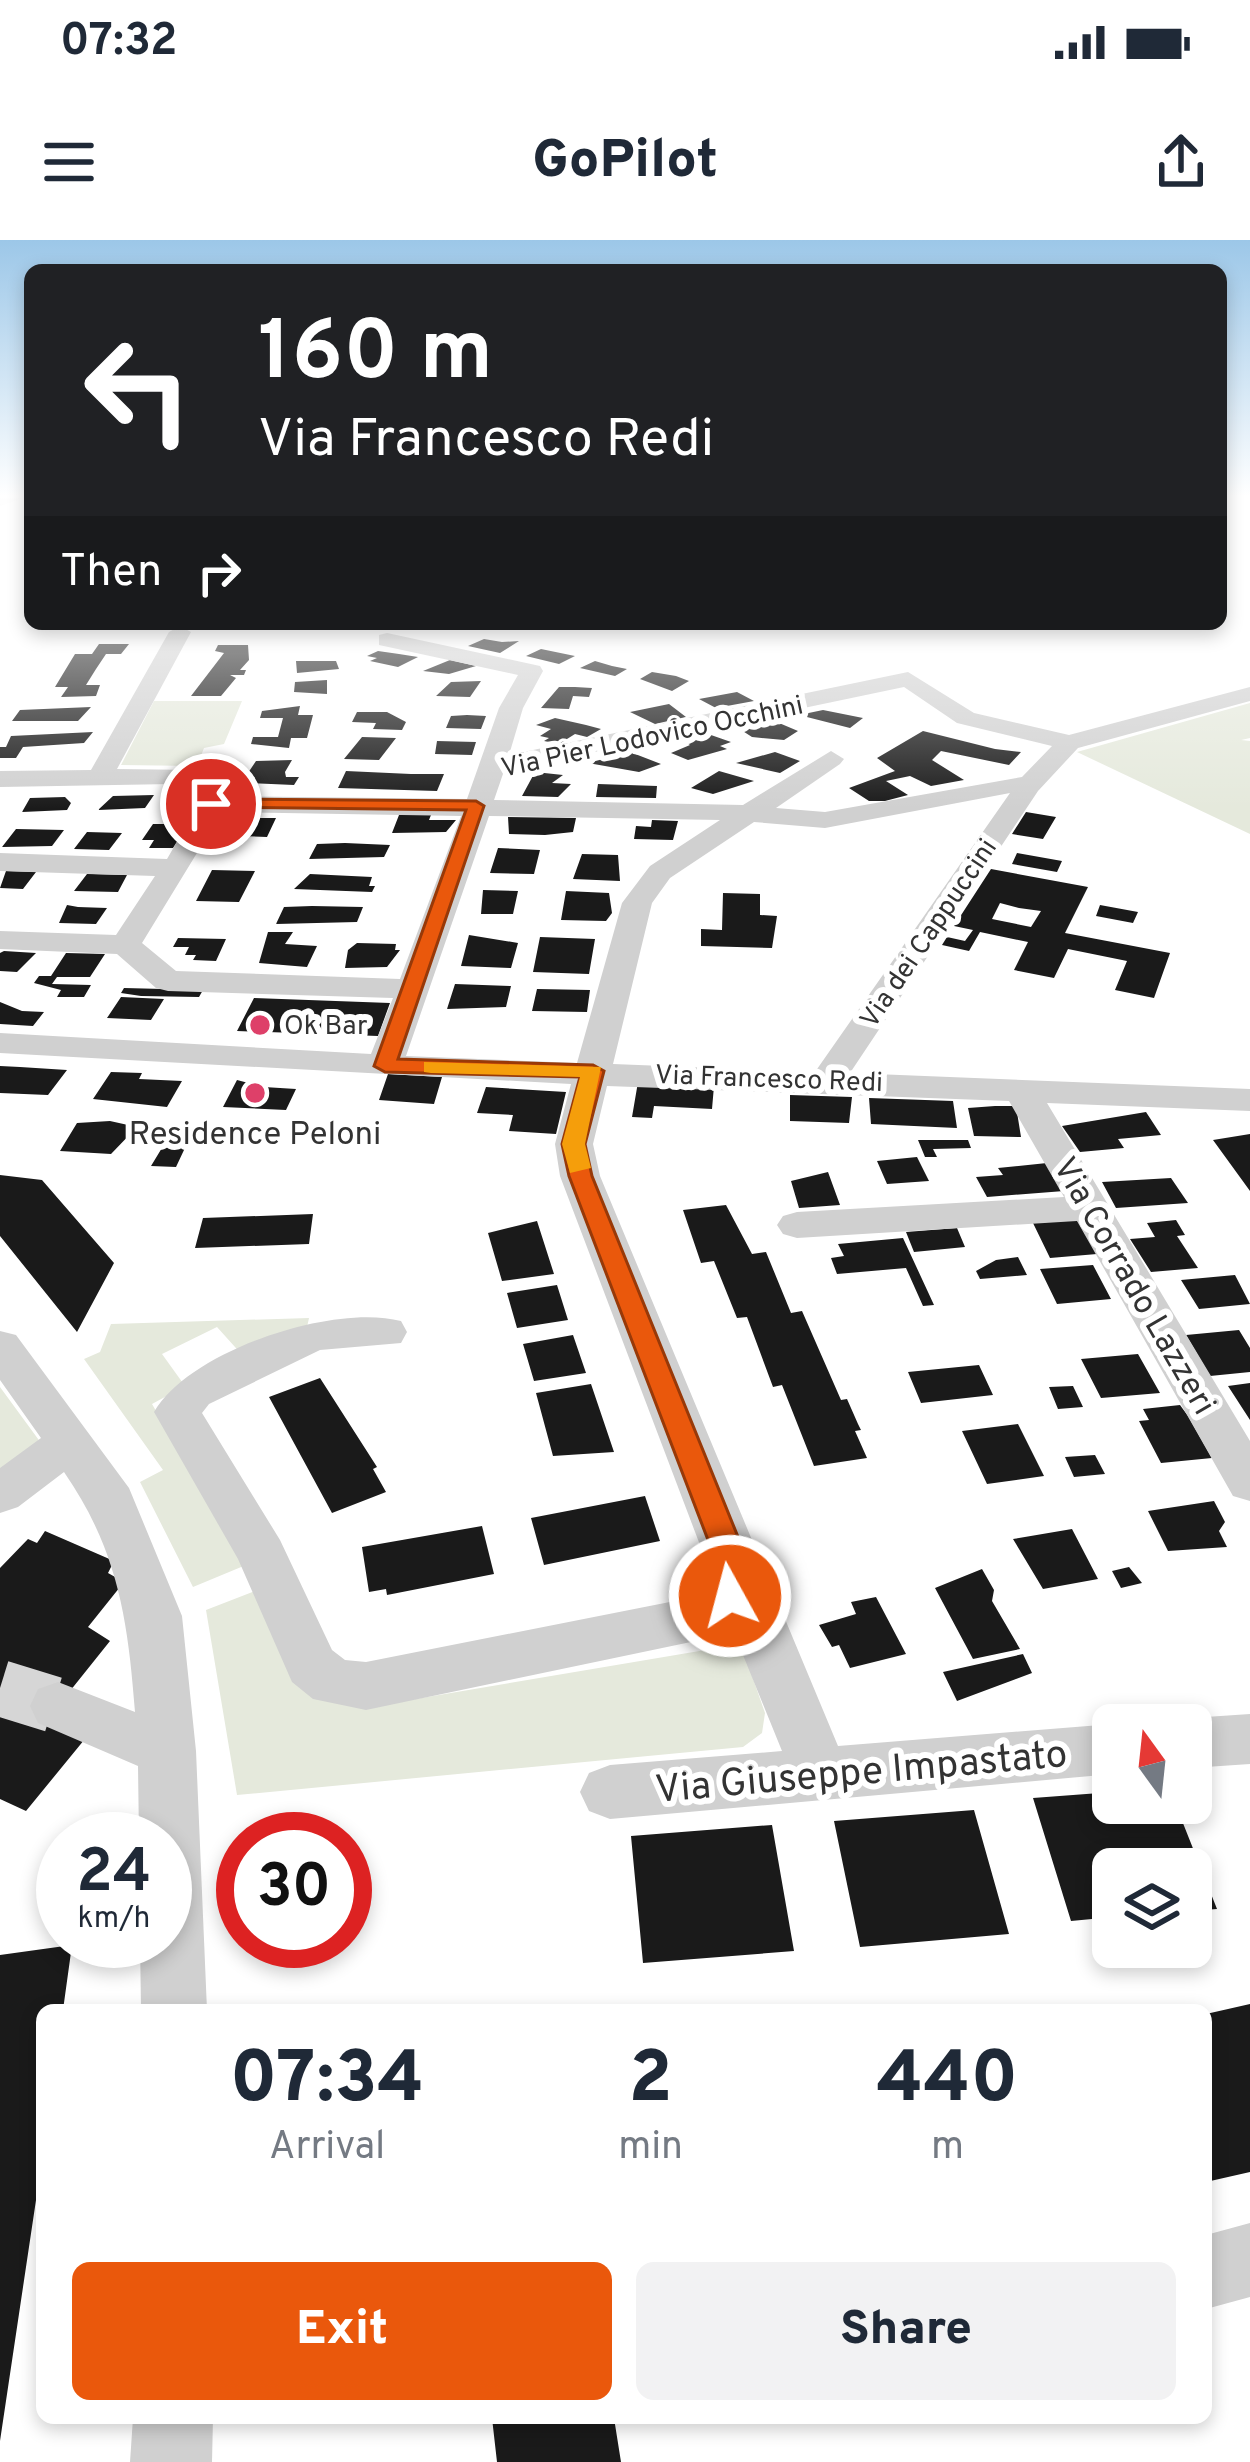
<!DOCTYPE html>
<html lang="en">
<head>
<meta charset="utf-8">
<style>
	:root { --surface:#fff; --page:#f2f2f3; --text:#1f2937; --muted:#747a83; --accent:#ea580c }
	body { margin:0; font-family:Overpass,sans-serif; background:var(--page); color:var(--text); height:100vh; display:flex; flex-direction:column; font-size:45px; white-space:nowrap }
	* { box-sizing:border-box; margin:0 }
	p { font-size:39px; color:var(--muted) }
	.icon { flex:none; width:66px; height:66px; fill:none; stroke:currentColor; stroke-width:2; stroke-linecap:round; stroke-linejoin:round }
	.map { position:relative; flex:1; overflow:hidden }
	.drawer { position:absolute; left:36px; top:1764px; width:1176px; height:420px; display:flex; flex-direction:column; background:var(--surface); border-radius:18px; box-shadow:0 6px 18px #0003 }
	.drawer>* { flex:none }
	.hud { position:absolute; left:24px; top:24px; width:1203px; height:366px; border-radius:18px; box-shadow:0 6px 18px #0003; background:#202124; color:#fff; overflow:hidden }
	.needle { width:78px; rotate:345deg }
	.controls { position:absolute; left:1092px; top:1464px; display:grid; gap:24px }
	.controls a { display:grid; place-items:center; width:120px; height:120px; border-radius:18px; background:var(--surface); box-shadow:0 6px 18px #0003; font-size:60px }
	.speed { position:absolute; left:36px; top:1572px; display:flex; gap:24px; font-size:60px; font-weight:700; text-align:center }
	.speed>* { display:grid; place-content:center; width:156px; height:156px; border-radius:50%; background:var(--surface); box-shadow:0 6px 18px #0003; line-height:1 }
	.speed small { font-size:30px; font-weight:400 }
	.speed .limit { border:18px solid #d22; background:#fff; color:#111 }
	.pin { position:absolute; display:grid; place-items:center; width:102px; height:102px; color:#fff; margin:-51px; border:6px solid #fff; border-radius:50%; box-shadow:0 3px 12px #0007 }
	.me { position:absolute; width:132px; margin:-66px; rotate:353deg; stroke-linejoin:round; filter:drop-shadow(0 0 9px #0008) }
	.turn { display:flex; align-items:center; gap:42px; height:252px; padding:0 36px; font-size:54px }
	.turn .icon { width:156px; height:156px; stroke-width:2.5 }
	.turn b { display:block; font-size:84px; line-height:102px }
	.then { display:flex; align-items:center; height:114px; padding:0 36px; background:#0003; gap:24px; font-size:45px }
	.eta { display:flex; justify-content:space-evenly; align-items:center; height:204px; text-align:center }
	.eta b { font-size:72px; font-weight:800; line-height:84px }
	.button { display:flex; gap:24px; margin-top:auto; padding:24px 36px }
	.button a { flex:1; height:138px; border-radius:18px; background:var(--accent); color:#fff; font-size:48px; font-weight:800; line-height:138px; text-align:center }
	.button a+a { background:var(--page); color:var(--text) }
	.status { display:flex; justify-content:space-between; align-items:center; height:84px; padding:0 60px; background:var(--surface); direction:ltr }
	.status svg { height:33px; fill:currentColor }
	header { display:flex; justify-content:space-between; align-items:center; height:156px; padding:0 36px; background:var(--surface); font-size:54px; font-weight:800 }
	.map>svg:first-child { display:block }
</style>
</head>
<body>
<div class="status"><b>07:32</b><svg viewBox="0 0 49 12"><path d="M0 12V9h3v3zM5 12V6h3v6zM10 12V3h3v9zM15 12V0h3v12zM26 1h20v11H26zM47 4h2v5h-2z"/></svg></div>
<header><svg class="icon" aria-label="menu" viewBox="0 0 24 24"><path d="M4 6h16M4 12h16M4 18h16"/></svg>GoPilot<svg class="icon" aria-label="share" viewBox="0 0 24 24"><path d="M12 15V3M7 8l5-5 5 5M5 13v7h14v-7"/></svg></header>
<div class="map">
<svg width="1250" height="2222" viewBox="0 0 1250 2222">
	<rect width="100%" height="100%" fill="#fff"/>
	<path fill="#e5e9dc" d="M154 461H242L224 504 204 508 197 526 121 525Z
		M1250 463V498L1241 500 1250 501V594L1077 512Z
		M309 1078 307 1087 244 1117 217 1087 162 1114 185 1146 152 1164 246 1325 193 1347 140 1242 163 1230 84 1119 100 1112 111 1084Z
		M0 1147 41 1203 0 1239Z
		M255 1351 374 1466 741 1404 765 1473 762 1493 743 1507 237 1555 206 1370Z"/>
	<path fill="#1a1a1a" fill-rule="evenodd" d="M484 399 502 402 519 401 500 413 468 406Z
		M99 404H129L121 414H106L96 429 86 445H100L96 456 61 457 68 447H55L75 414H92Z
		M218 405H248L249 420 240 430H246L244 435H230L236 438 221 456H191L224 413 215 411Z
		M541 409 575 416 559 424 526 416Z
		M378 411 399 414 418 417 398 427 370 421 377 418 367 416Z
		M450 420 476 426 449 434 423 431Z
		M296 421H336L339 429 297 433Z
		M595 421 612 426 627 429 615 436 580 428Z
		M652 432 676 436 689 441 672 451 640 439Z
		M327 440V454L294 452 295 442Z
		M481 441 470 457 436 456 451 442Z
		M559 447H575L592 448 589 457 573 456 569 469 541 468Z
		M737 452 754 461 716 468 699 459Z
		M669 464 686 477 655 484 630 472Z
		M300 466 298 475H313L307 498H291L289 508 251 504 253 497H278L283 478H260L262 471Z
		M91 467 78 481H12L20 470Z
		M823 470 863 478 850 488 799 475Z
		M357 472H387L406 482 402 490 373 489 376 483 352 482Z
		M451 476 467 475 486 476 481 489 446 488Z
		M555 478 586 485 601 489 587 497 575 494 559 504 544 501 549 498 540 496 551 489 536 485Z
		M772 480 798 491 784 500 752 497 738 488Z
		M923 491 995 509 1021 512 1009 525 941 511 932 520 964 540 931 546 910 536 886 541 908 555 885 561H869L849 548 895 531 877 518Z
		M93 492 84 503 23 507 16 518H0V507H6L11 496Z
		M711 495 731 502 720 506 727 509 688 520 671 513 690 505 684 501Z
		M362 497 396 498 379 520 344 519Z
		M437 501 476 502 472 515 435 514Z
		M630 512 661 524 639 532 588 523Z
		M775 512 800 521 780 533 736 523Z
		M292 520 285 532 286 537H299L294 545 250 543 255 537 246 536 256 521Z
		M346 531 411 534H444L437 551 338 548Z
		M719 531 754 541 713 554 691 548Z
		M535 532 563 535 552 543 571 544 558 557 522 556Z
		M598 544 657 546 656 558 596 557Z
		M154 555 145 568 98 570 113 556Z
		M65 557 71 563 67 570 22 572 30 558Z
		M1026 572 1056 577 1043 599 1012 594Z
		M399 575H431L429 580H456L446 592 392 593Z
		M508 577 576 578 573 592 545 595 509 594Z
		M241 578H276L267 597 239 596 241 592H234Z
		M652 580 678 581 673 600 634 599 636 586 651 587Z
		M153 584H188L173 608H149L154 600H142Z
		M16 589 64 590 52 606 2 607Z
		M87 592 122 593 109 610 74 609Z
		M317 604 345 603 390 605 384 617 309 619Z
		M498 608 540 610 534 634 490 633Z
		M1017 613 1062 621 1057 632 1012 624Z
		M582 614 618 615 620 641 573 639Z
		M991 629 1088 647 1065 693 1170 713 1154 758 1115 750 1127 721 1068 709 1054 738 1014 730 1028 702 980 692 969 711 942 705 947 697 965 701 973 690 954 686ZM1000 663 1019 668 1041 671 1031 687 992 679Z
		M212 630 255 631 239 662 196 661Z
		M6 631 36 632 23 649 0 648Z
		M87 634 127 635 118 652 74 651Z
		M310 634 372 637 369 646H375L372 652 294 649Z
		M483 650 518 651 513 674H481Z
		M566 651 609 653 612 673 606 681 561 680Z
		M723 653 760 654V675L777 676 772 708 701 706V689L722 690Z
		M67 665 78 667 107 668 96 684 59 683Z
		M1100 665 1138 672 1133 683 1096 676Z
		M312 666 363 667 357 682 276 684 284 667Z
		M268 692H293L285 704 317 706 307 727 259 723Z
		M469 695 518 703 511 728 461 726Z
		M540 697 595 699 589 734 533 732Z
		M178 698 226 699 216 721 193 720 196 715H185L189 707H173Z
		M357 703 396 704 395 710H400L387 727 345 728 348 710Z
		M0 713 4 711 36 713 17 732 0 731Z
		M66 713 105 714 90 737H57L52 744 91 745 84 757H57L61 750 34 743 39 736H51Z
		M455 744 511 746 506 767 447 769Z
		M124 748 203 750 199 757 141 756 121 753Z
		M537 749 590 750 587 772 532 771Z
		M121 757 164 759 151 780 107 778Z
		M254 758 390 763 378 796 237 791Z
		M0 762 22 771 44 772 33 786 0 784Z
		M0 826 20 827 67 830 48 855 0 853Z
		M111 832 142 833 139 839 182 841 167 867 93 859Z
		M388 834 442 837 434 864 379 860Z
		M237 840 264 847 296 849 286 870 223 867Z
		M638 842 714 846 712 869 654 866 652 878 632 877Z
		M486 847 566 852 556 894 509 891 513 875 477 873Z
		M790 855 852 857 849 883 790 881Z
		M869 858 953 861 957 888 871 884Z
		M995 866H1016L1021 897 974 896 968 868Z
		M1146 872 1161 895 1118 899 1124 908 1080 912 1062 886Z
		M110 881 137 887 111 914 60 911 77 883Z
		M171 893H192L176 927 151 926Z
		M1250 894V951L1213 900Z
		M918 900H968L971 908 933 909 937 917H925Z
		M917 917 929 941 887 944 877 921Z
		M1047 923 1064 951 987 957 976 937 1003 935 998 928Z
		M828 932 840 965 799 968 791 941Z
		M0 935 42 940 114 1023 77 1092 0 996Z
		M1171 938 1188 963 1116 968 1102 942Z
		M726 965 752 1014 766 1012 791 1073 802 1071 841 1160 847 1159 858 1184 861 1190 855 1191 867 1218 814 1226 782 1145 773 1147 747 1077 737 1078 714 1021 701 1023 683 970Z
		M313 974 309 1004 195 1008 203 978Z
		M1077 980 1097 1014 1050 1018 1033 983Z
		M1176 980 1185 995 1177 996 1198 1028 1151 1032 1130 999 1155 997 1147 983Z
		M537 981 554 1034 502 1041 488 993Z
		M957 988 965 1007 914 1012 906 992Z
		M903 998 934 1065 923 1066 906 1028 837 1034 831 1018 844 1016 838 1004Z
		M1018 1017 1027 1035 980 1039 976 1031 996 1020Z
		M1093 1025 1111 1059 1057 1064 1040 1029Z
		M1235 1035 1250 1064 1199 1069 1181 1040Z
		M557 1045 568 1080 517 1088 507 1053Z
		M1239 1090 1250 1108V1132L1210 1136 1186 1095Z
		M573 1095 586 1133 534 1141 523 1104Z
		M1138 1114 1160 1153 1101 1158 1081 1119Z
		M979 1125 993 1155 921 1163 908 1132Z
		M320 1138 377 1227 373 1229 386 1252 332 1273 269 1157Z
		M1250 1143V1180L1228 1146Z
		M591 1144 614 1212 553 1216 536 1153Z
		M1073 1146 1083 1167 1058 1169 1049 1147Z
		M1180 1165 1188 1176 1212 1218 1161 1223 1139 1181 1149 1180 1143 1169Z
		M1018 1184 1044 1236 987 1244 962 1191Z
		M1095 1215 1105 1234 1074 1237 1065 1217Z
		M645 1256 660 1301 544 1325 531 1278Z
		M1214 1261 1225 1282 1219 1291 1227 1307 1168 1311 1148 1271Z
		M482 1286 494 1334 387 1355 386 1349 369 1352 362 1307Z
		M1072 1289 1098 1339 1043 1349 1013 1299Z
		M45 1291 114 1321 108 1333 124 1342 88 1387 110 1401 58 1466 98 1483 26 1571 0 1559V1328L28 1299 37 1303Z
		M1129 1327 1142 1343 1121 1348 1112 1331Z
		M982 1329 994 1350 992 1361 1020 1409 973 1419 935 1348Z
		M876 1357 906 1414 850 1428 839 1405 832 1407 819 1385 856 1374 851 1362Z
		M1023 1414 1032 1433 957 1461 943 1432Z
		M1113 1552V1563H1175L1217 1669 1191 1671V1629H1113V1677L1071 1681 1033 1558Z
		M974 1570 1009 1694 860 1707 834 1581Z
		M772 1585 794 1711 643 1723 631 1596Z
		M72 1705 63 1770H42V1920L0 2201V1715Z
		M1250 1764V1932L1206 1942V1774Z
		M492 2178H614L621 2222H497Z"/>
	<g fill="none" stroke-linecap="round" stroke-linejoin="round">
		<path stroke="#d6d6d6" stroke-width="56" stroke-dasharray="56 27" stroke-linecap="butt" d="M0 1448 58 1466"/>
		<path fill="#d0d0d0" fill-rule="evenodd" d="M0 258H23L0 266Z
			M180 386 191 392 117 529 195 530 199 553 211 556 467 559 499 468 518 435 379 405V395L387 393 540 426 543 431 523 468 509 515 908 432 974 473 1069 495 1250 447V461L1078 508 1038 551 850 833 1250 849V871L1047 863 1250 1201V1261L1233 1256 1077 981 797 998 783 994 777 985 783 976 797 972 1064 957 1009 861 607 846 593 904 600 936 838 1506 1113 1484V1534L610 1579 589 1571 580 1552 589 1533 610 1525 782 1511 732 1388 710 1398 366 1470 313 1459 292 1442 238 1319 154 1172C189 1111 333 1063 401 1081L407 1092 401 1103 320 1110 209 1164 202 1173 280 1300 332 1410 345 1420 366 1422 695 1357 711 1334 560 936 555 904 571 844 0 813V793L371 814 393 758 168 751 156 748 117 714 0 709V691L116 695 155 636 0 631V613L167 619 196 569 175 565 172 544 0 547V531L91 530 169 392ZM904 447 957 483 1052 506 1022 537 825 572 776 568 840 524 844 519 831 511 743 565 494 560 504 531ZM1010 553 815 832 613 824 652 663 670 638 754 582 825 588ZM222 572 461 576 400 739 176 731 142 703ZM489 576 720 580 650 626 622 663 577 823 406 816Z
			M0 1091 16 1095 129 1248 182 1376 196 1511 207 1770H141L140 1701H165V1599H139L138 1526 38 1483 30 1466 38 1449 58 1442 135 1472C128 1380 118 1310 64 1232L18 1267 0 1273V1228L41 1198 0 1140Z
			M1250 1474V1524L1191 1528V1485H1171L1191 1478Z
			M1250 1983V2057L1206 2069V1995Z
			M133 2178H213L212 2222H130Z"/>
	</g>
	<linearGradient id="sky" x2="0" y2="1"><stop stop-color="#9cc7e8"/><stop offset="0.45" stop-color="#fff"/><stop offset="1" stop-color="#fff" stop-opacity="0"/></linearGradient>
	<rect width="1250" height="569" fill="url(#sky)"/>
	<path fill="#ea580c" stroke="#983908" stroke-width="3" d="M211 559 476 561 484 566 398 819 593 825 604 831 585 904 592 936 753 1334 742 1365 730 1369 714 1356 721 1334 569 936 562 904 580 837 385 832 374 826 466 570 205 567Z"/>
	<path fill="#f59e0b" d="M424 822 601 827 585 904 591 928 570 933 562 904 580 837 431 833 424 832Z"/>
	<g fill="#de4069" stroke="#fff" stroke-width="4.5">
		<circle cx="260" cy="785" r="12"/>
		<circle cx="255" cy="853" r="12"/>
	</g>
	<g text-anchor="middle" stroke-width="12" stroke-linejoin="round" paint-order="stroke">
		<g font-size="27" fill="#333" stroke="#fff">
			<text transform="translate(652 496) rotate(-12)" y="9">Via Pier Lodovico Occhini</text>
			<text transform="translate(928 693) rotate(-56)" y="9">Via dei Cappuccini</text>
			<text transform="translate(769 838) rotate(2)" y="9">Via Francesco Redi</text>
		</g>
		<g font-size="27" fill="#333" stroke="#fff" text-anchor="start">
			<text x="284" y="794">Ok Bar</text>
		</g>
		<g font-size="33" fill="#333" stroke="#fff">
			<text x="255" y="904">Residence Peloni</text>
		</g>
		<g font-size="33" fill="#333" stroke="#fff">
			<text transform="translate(1136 1045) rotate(60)" y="12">Via Corrado Lazzeri</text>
		</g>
		<g font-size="39" fill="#333" stroke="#fff">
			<text transform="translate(861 1530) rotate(-5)" y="14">Via Giuseppe Impastato</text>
		</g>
	</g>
</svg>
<div class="controls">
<a><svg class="needle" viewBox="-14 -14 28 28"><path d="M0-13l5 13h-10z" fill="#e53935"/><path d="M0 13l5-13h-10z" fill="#747a83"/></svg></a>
<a><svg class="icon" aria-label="layers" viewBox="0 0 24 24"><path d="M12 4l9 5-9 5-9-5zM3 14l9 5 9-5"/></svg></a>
</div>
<div class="speed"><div>24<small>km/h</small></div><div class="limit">30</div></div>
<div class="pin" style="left:211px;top:564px;background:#d93025"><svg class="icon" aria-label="arrive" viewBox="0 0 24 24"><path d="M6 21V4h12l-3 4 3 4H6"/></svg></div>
<svg class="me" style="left:730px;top:1356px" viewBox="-20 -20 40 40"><circle r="17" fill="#ea580c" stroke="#fff" stroke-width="3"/><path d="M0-11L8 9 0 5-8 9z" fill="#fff"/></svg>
<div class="hud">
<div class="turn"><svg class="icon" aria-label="left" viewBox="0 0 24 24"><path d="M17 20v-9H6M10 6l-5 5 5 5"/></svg><div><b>160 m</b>Via Francesco Redi</div></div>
<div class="then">Then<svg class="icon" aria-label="right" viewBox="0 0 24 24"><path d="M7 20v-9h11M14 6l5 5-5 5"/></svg></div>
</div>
<section class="drawer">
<div class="eta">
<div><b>07:34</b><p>Arrival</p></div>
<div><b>2</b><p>min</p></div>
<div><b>440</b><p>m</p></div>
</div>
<div class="button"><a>Exit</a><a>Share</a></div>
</section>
</div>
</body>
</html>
